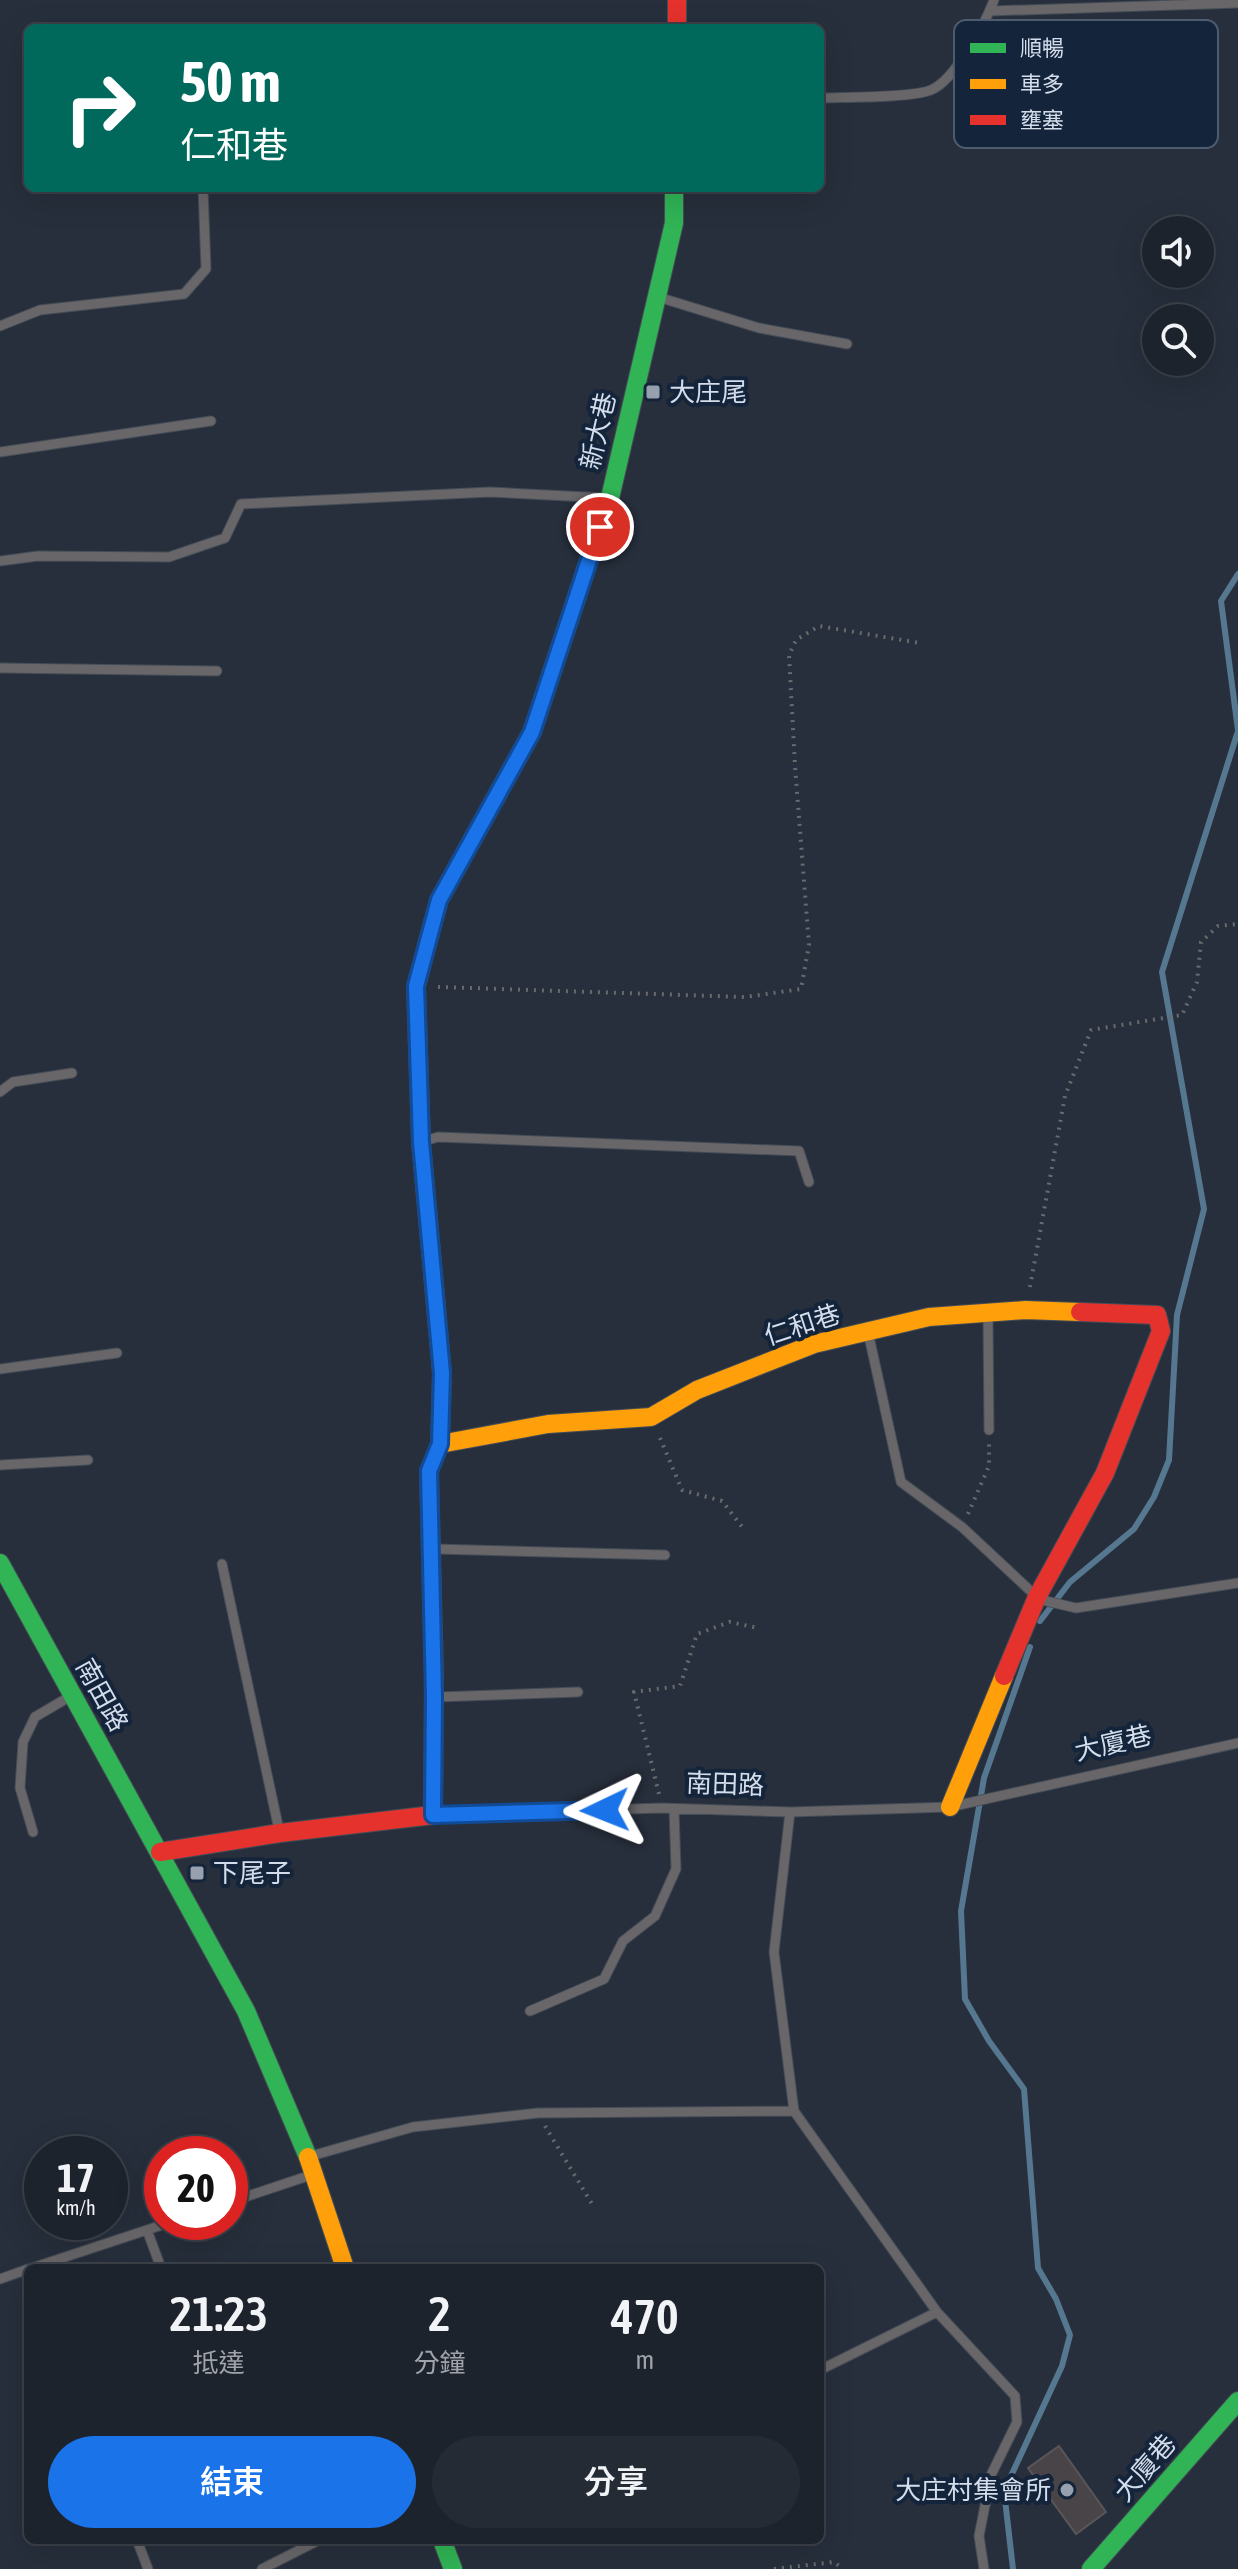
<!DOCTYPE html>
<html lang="zh-TW">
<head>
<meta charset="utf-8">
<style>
	:root { --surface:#1d232d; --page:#252b35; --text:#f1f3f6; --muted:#a0a4aa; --line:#3b4049; --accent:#1a73e8 }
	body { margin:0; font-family:"Asap Condensed","Noto Sans TC",sans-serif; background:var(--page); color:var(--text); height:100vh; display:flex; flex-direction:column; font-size:30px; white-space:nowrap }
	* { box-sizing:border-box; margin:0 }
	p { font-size:26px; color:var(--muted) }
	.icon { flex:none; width:44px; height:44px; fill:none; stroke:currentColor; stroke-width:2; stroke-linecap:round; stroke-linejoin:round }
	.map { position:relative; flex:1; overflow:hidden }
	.drawer { position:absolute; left:24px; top:2264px; width:800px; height:280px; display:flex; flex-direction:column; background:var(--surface); border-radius:12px; box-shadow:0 8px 32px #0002,0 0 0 2px var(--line) }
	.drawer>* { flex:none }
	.guide { position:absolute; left:24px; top:24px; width:800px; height:168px; border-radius:12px; box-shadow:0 8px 32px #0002,0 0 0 2px var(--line); background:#00695c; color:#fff; overflow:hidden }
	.tools { position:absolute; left:1142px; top:216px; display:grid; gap:16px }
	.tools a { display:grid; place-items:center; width:72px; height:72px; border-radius:50%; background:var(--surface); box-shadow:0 8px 32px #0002,0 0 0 2px var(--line); font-size:40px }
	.speed { position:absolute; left:24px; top:2136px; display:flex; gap:16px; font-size:40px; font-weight:700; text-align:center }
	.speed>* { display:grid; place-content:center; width:104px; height:104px; border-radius:50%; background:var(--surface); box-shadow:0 8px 32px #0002,0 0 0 2px var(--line); line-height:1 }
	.speed small { font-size:20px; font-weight:400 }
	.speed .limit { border:12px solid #d22; background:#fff; color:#111 }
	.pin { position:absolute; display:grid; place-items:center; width:68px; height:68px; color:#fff; margin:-34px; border:4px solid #fff; border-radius:50%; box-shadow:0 2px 8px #0007 }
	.me { position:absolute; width:88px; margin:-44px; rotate:268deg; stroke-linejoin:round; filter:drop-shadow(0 0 6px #0008) }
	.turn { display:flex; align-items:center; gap:28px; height:168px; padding:0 24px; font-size:36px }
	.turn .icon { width:104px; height:104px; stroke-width:2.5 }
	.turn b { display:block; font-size:56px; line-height:68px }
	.eta { display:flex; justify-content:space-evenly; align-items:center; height:136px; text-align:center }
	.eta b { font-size:48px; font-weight:600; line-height:56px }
	.action { display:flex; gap:16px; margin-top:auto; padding:16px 24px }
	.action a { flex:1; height:92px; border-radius:48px; background:var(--accent); color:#fff; font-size:32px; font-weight:600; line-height:92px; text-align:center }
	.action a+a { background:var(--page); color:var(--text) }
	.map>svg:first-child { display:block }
</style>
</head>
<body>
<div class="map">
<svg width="1238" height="2569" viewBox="0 0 1238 2569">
	<rect width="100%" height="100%" fill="#272f3c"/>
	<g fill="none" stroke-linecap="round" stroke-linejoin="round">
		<path stroke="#567790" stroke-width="6" d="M1238 574 1221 601 1238 730
			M1040 1621 1070 1582 1134 1529 1154 1497 1169 1460 1177 1315 1204 1209 1162 972 1238 731
			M1013 2569 1004 2491 1062 2366 1070 2335 1056 2299 1038 2268 1024 2089 989 2041 965 1999 961 1911 984 1778 1030 1647"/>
	</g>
	<path fill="#484448" stroke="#59565a" stroke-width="2" d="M1059 2446 1106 2512 1076 2534 1028 2468Z"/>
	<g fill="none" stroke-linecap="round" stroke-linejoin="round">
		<g stroke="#444c56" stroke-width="11">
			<path id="lane" d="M990 11 1238 3
				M820 98C844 97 912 98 931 90 955 80 985 24 994 0
				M658 297 759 328 847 344
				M0 326 40 310 184 294 206 269 203 188
				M0 452 211 421
				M0 561 38 556 169 557 225 538 241 504 490 492 607 498
				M0 668 217 671
				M0 1092 13 1082 72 1073
				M424 1141 438 1137 799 1151 809 1182
				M988 1317 989 1430
				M868 1332 901 1482 962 1527 1037 1597 1046 1601 1076 1608 1238 1583
				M0 1369 117 1353
				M0 1465 88 1460
				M435 1549 665 1555
				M222 1564 279 1830
				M437 1697 578 1692
				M790 1812 774 1952 794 2111
				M436 1815 662 1808 790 1812 950 1807 1238 1743
				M33 1832 20 1788 23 1742 35 1717 69 1697
				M530 2011 604 1979 623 1941 655 1916 676 1869 674 1809
				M311 2156 413 2127 538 2113 794 2111 937 2312 1015 2396 1017 2422 991 2475 979 2536 984 2569
				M230 2202 314 2174
				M147 2230 161 2268
				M32 2268 171 2222
				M0 2279 28 2269
				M820 2370 937 2312
				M137 2540 148 2569
				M262 2569 319 2540"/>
		</g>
		<g stroke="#444c56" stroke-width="20">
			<path id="fast" d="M589 560 610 498 674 223V188
				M417 1018 421 1142 442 1373 440 1444 429 1471 434 1676
				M0 1563 246 2011 308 2157
				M442 2540 453 2569
				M1091 2569 1238 2401"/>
		</g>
		<g stroke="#444c56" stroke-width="20">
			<path id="slow" d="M440 1444 548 1424 651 1417 697 1390 814 1344 929 1317 1025 1310 1080 1312
				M950 1807 1004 1676
				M308 2157 345 2268"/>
		</g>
		<g stroke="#444c56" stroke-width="20">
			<path id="jam" d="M677 0V28
				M417 1018 416 986 439 900 532 732 589 560
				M1004 1676 1037 1597 1105 1473 1161 1331 1157 1315 1080 1312
				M160 1852 280 1833 433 1815 434 1676"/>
		</g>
		<path stroke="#6a6a6d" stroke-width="4" stroke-dasharray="2 6" stroke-linecap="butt" d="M438 987 745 997 801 989 809 945 795 766 789 655 796 640 819 626 920 643
			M1030 1287 1065 1096 1091 1030 1182 1015 1197 982 1201 942 1218 926 1238 924
			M660 1438 682 1490 722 1501 743 1528
			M968 1514 989 1466V1443
			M659 1794 634 1692 680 1686 697 1634 730 1622 758 1628
			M545 2126 592 2204
			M774 2569 834 2562 843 2569"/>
		<use href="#lane" stroke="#686669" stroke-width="9"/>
		<use href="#fast" stroke="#30b455" stroke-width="18"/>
		<use href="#slow" stroke="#ff9f0a" stroke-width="18"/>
		<use href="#jam" stroke="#e5322d" stroke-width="18"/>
	</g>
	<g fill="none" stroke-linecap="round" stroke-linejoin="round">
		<g stroke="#114b97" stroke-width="20">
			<path id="route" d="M600 527 532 732 439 900 416 986 421 1142 442 1373 440 1444 429 1471 434 1697 433 1815 605 1810"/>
		</g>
		<use href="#route" stroke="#1a73e8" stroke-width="14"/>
	</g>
	<g fill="#97a0ae" stroke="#14243a" stroke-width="3">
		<rect x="645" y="384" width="16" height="16" rx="4"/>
		<rect x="189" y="1865" width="16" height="16" rx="4"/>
		<circle cx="1067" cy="2490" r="8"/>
	</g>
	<g text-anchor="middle" stroke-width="8" stroke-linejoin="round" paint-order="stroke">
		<g font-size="26" fill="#d3ddec" stroke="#14243a" text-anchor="start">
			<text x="669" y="401">大庄尾</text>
			<text x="213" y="1882">下尾子</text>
			<text x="1051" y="2499" text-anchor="end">大庄村集會所</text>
		</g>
		<g font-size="26" fill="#d3ddec" stroke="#14243a">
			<text transform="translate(598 431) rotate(-77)" y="9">新大巷</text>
			<text transform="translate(802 1325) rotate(-18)" y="9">仁和巷</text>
			<text transform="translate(102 1695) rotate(61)" y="9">南田路</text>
			<text transform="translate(1113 1743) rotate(-13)" y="9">大廈巷</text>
			<text transform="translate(725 1784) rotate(2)" y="9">南田路</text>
			<text transform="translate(1145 2468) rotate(-49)" y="9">大廈巷</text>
		</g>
	</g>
	<rect x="954" y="20" width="264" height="128" rx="12" fill="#14243a" stroke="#4d5c6f" stroke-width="2"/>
	<rect x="970" y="43" width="36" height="10" fill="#30b455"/>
	<rect x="970" y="79" width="36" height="10" fill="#ff9f0a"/>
	<rect x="970" y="115" width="36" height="10" fill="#e5322d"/>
	<g font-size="22" fill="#d3ddec">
		<text x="1020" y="56">順暢</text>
		<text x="1020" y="92">車多</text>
		<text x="1020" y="128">壅塞</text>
	</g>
</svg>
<div class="tools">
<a><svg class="icon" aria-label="sound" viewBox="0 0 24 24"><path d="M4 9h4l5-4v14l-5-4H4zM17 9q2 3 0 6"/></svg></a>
<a><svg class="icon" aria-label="search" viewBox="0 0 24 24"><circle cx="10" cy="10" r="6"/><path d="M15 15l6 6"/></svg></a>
</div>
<div class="speed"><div>17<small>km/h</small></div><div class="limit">20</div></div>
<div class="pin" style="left:600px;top:527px;background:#d93025"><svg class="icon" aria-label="arrive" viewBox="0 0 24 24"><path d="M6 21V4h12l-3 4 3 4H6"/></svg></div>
<svg class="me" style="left:605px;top:1810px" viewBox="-20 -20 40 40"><path d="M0-17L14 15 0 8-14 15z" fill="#1a73e8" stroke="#fff" stroke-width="4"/></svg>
<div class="guide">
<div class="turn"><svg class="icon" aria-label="right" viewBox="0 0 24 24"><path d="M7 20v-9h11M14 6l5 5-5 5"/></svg><div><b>50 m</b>仁和巷</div></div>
</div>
<section class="drawer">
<div class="eta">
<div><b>21:23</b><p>抵達</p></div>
<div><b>2</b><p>分鐘</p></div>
<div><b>470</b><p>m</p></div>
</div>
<div class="action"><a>結束</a><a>分享</a></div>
</section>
</div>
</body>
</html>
